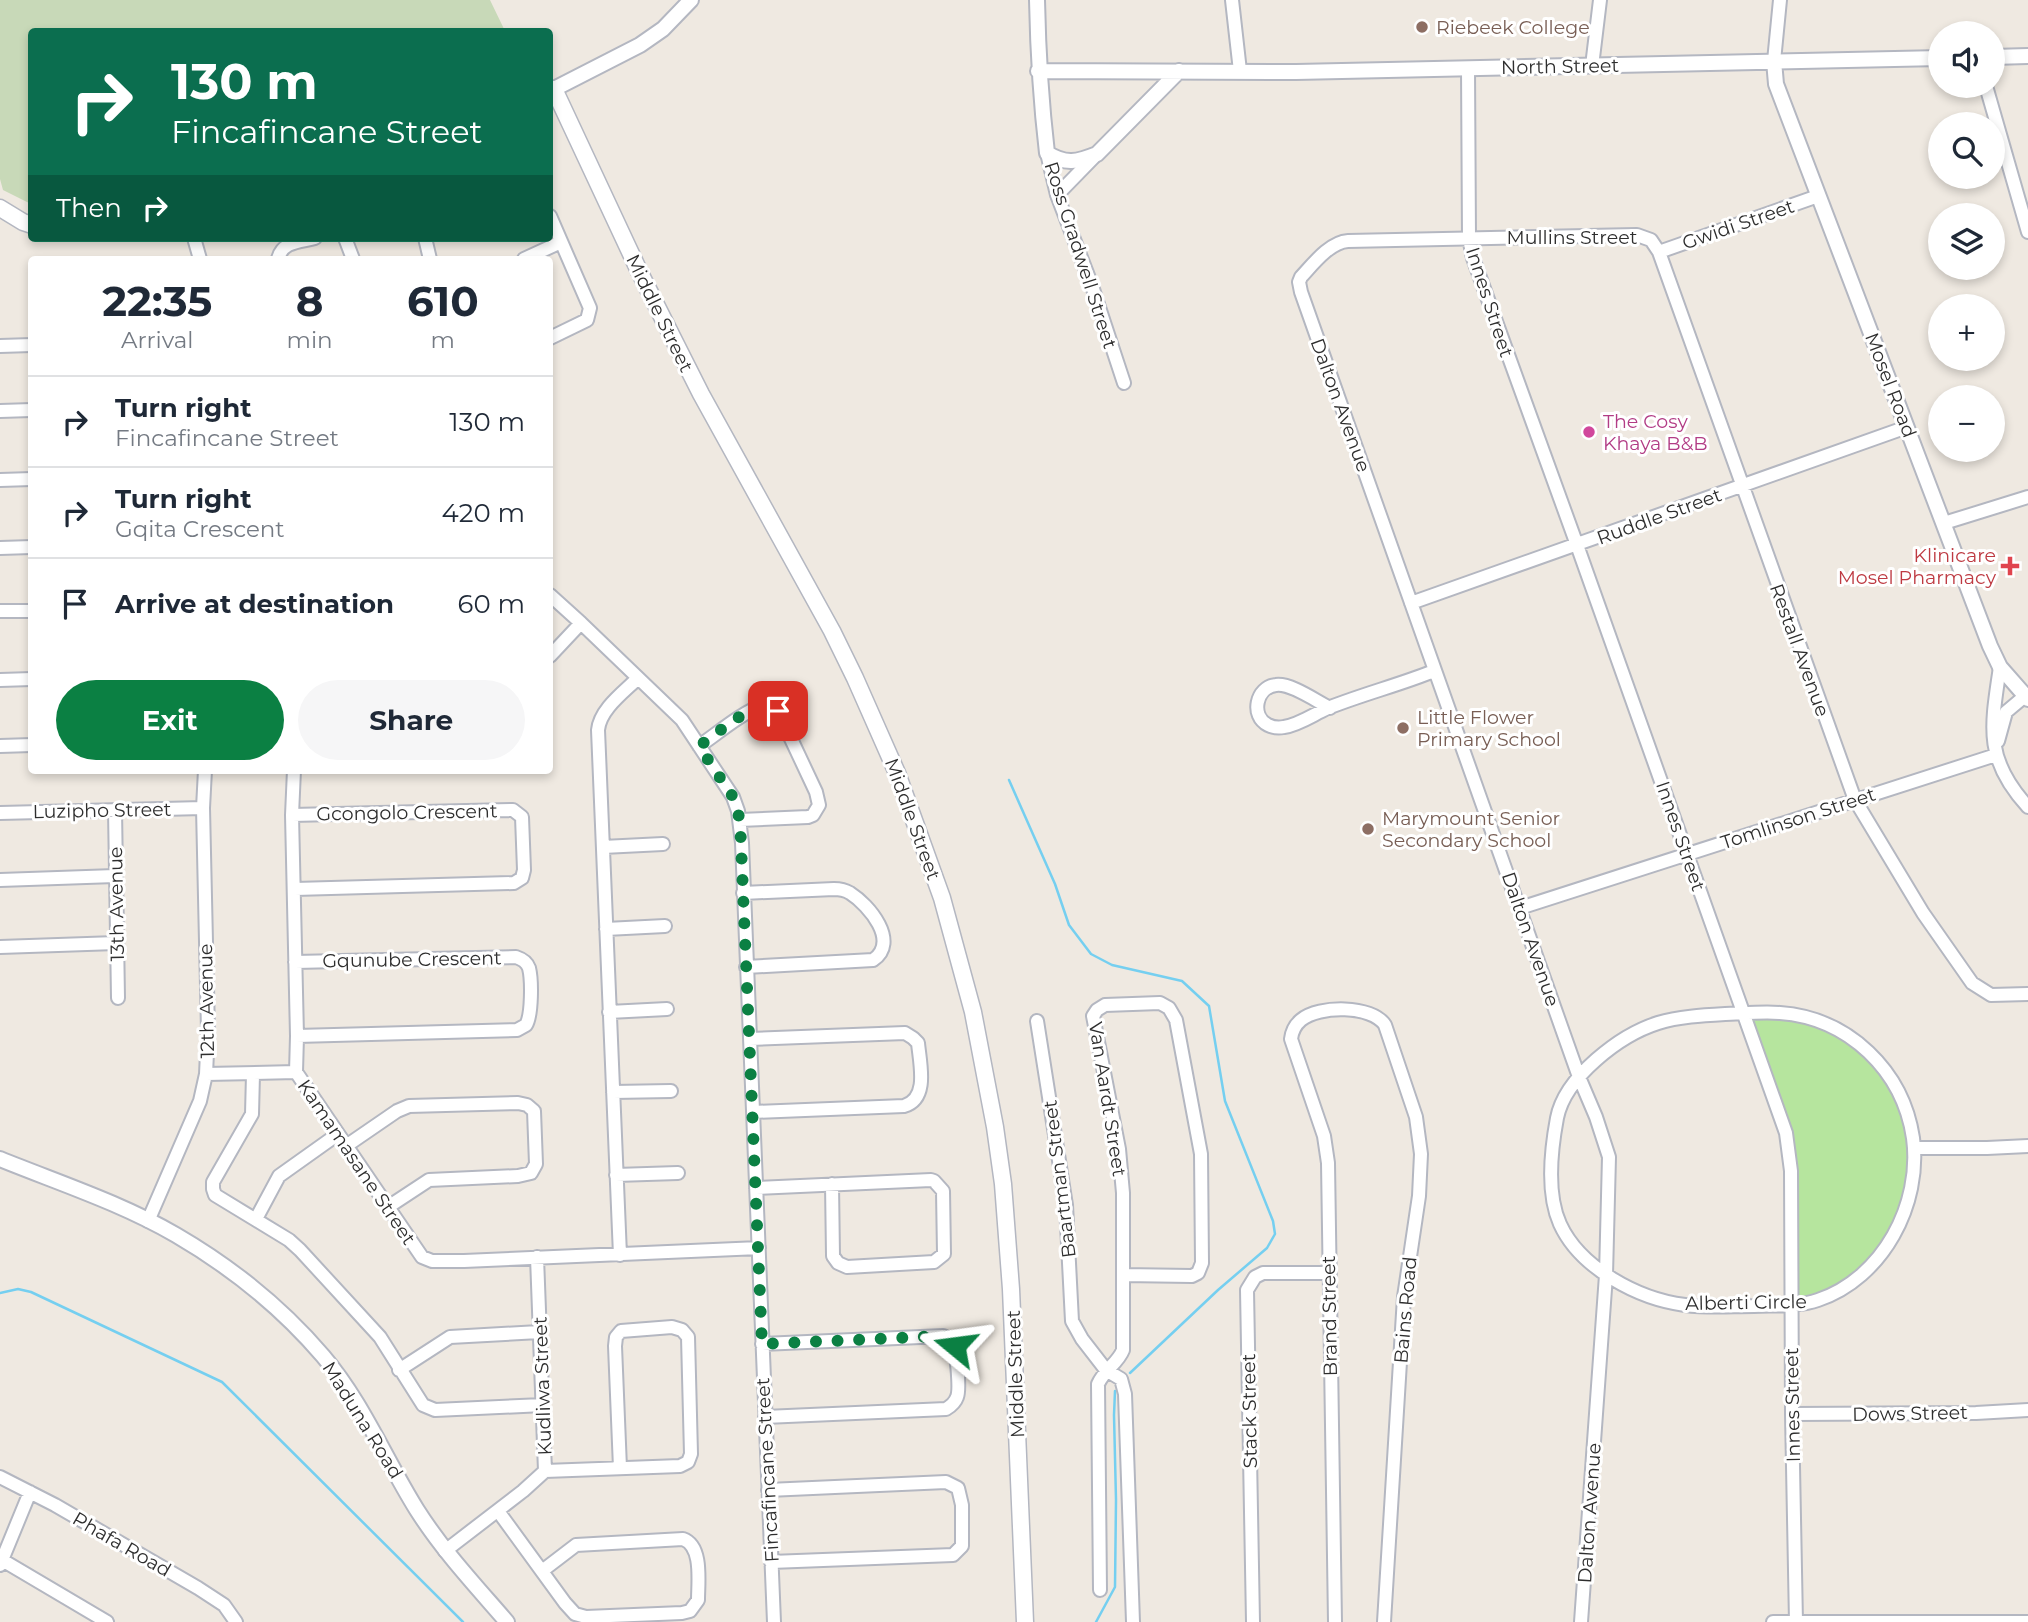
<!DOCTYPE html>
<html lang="en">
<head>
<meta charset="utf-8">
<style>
	:root { --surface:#fff; --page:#f6f6f7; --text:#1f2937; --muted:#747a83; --line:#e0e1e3; --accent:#0b8043 }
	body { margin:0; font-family:Montserrat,sans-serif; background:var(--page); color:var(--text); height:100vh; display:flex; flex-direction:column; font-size:26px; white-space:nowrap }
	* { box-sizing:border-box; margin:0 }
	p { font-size:23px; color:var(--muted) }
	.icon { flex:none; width:38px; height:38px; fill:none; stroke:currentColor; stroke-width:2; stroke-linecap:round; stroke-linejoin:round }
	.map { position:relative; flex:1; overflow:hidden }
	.sheet { position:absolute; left:28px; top:256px; width:525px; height:518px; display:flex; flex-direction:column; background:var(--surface); border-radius:7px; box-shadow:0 4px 10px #0003 }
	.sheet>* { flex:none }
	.banner { position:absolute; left:28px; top:28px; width:525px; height:214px; border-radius:7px; box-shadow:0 4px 10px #0003; background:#0b6e4f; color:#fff; overflow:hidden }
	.fabs { position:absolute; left:1928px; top:21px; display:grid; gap:14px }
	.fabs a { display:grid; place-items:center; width:77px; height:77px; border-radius:50%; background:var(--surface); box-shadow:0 4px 10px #0003; font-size:35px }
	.pin { position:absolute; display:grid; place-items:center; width:60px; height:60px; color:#fff; margin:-30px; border-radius:14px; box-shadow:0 4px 10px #0006 }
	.me { position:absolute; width:77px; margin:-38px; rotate:286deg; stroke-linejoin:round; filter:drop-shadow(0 0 5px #0008) }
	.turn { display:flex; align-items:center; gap:24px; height:147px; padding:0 28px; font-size:32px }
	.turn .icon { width:91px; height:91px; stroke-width:2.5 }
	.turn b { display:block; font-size:49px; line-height:60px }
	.then { display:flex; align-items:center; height:66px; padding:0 28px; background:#0003; gap:14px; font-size:26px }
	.eta { display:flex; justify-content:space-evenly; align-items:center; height:119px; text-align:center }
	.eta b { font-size:42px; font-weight:700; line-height:49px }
	.action { display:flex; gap:14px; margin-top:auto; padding:14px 28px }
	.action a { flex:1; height:80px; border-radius:42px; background:var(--accent); color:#fff; font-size:28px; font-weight:700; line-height:80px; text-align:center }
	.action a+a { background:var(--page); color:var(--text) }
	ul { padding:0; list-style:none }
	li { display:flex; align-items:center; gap:21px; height:91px; padding:0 28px; border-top:2px solid var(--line) }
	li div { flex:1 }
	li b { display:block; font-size:26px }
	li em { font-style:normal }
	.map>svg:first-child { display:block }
</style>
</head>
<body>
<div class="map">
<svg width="2028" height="1622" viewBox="0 0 2028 1622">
	<rect width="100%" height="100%" fill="#efe9e1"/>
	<path fill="#b6e59e" d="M1745 1014 1789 1017 1837 1030 1897 1088 1917 1173 1880 1257 1850 1286 1793 1311 1792 1148Z"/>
	<path fill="#c8d9b8" d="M0 0H490L505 31 32 32 31 204 3 190 0 179Z"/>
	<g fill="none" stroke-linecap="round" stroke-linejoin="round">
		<path stroke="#75cff0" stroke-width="2.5" d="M1009 780 1055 884 1069 925 1091 954 1112 965 1182 981 1209 1006 1225 1101 1273 1221 1275 1234 1267 1248 1218 1290 1130 1373
			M0 1293 18 1289 31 1292 222 1382 463 1622
			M1096 1622 1115 1587 1116 1500 1114 1415 1115 1391"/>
		<g stroke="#b4b7c1" stroke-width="16">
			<path id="minor" d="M1232 0 1240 71
				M1774 61 1780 0
				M1592 66 1600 0
				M1468 68 1469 238 1473 258 1577 545 1786 1133 1791 1171 1792 1414 1796 1622
				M1986 86 2028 232
				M1047 153 1057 195 1092 286 1124 383
				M1057 195 1096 155
				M550 216 590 308 587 320 550 338
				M194 238 200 259
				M345 238 353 259
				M425 238 430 259
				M1659 252 1818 196
				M278 259C282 241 300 242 315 238
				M524 259 561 242
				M0 346 32 345
				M0 411 32 410
				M0 480 32 479
				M1944 523 2028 497
				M0 548 32 547
				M550 595 581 623 682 720 733 797 738 811 742 843 774 1622
				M1411 603 1907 427
				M0 611H32
				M550 656 581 623
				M2000 667C1991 727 1984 759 2028 807
				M0 680 32 679
				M1330 708C1316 701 1291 683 1276 685 1256 687 1250 716 1268 725 1272 727 1279 728 1284 727 1299 725 1314 714 1328 708 1363 694 1399 685 1434 671
				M1998 741 2006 712 2025 696
				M0 746 32 745
				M699 746C717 734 742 712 762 706 769 705 773 708 778 711L816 792 819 805 813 815 808 817 740 820
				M294 770 292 815 297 1036 296 1072 422 1257 432 1261H464L759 1248
				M115 810 118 998
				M0 813 203 808
				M292 815 513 810 522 817 524 870 522 878 514 883 295 889
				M603 847 663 844
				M0 880 115 876
				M743 893 834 889C839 889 845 890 850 893 869 905 900 942 873 960L746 967
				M1520 908 1996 755
				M606 929 665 926
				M0 947 116 943
				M295 962 516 957C522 959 527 962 529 968 532 980 532 1015 526 1025L517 1030 297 1036
				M609 1012 667 1009
				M1743 1013C1755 1013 1768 1012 1780 1013 1849 1018 1903 1071 1913 1138 1922 1204 1883 1278 1818 1300 1798 1307 1775 1305 1754 1306 1731 1306 1708 1308 1685 1305 1638 1299 1580 1268 1560 1224 1546 1193 1551 1150 1557 1118 1565 1077 1620 1035 1658 1023 1684 1015 1715 1015 1743 1013Z
				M1037 1021 1066 1205 1072 1321 1082 1339 1106 1370 1121 1379 1125 1394 1133 1622
				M750 1039 905 1033 913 1038 918 1043C920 1064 929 1099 904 1106L753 1112
				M206 1074 296 1072
				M253 1074 252 1114 213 1182V1189L215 1195 289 1240 300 1250 380 1337 423 1405 435 1410 543 1405
				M613 1092 671 1091
				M346 1146 397 1111 409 1106 518 1103 527 1105 534 1111 536 1164 531 1173 518 1176 429 1180 388 1207
				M1914 1148H1987L2028 1146
				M616 1175 678 1173
				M756 1188 931 1180 934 1181 943 1191 944 1254 934 1262 847 1267 838 1263 833 1256 832 1184
				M256 1219 279 1176 338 1134
				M148 1221 200 1101 206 1074 208 1031 203 808 205 770
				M620 1255 598 730C600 709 624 692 638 678
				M762 1344 943 1336C947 1338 949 1338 952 1342 957 1347 960 1390 957 1397 955 1403 951 1406 946 1409L765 1417
				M399 1370 450 1337 539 1332
				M1792 1414 1976 1413 2028 1410
				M545 1471 680 1466 688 1462 691 1454 688 1337 682 1330 672 1327 621 1331 616 1337 615 1346 620 1468
				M0 1477 55 1505 198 1588 224 1605 236 1622
				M768 1490 946 1482 958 1488 962 1505V1546L953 1555 771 1562
				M498 1511 565 1603 575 1614 586 1617 682 1613 690 1611 698 1600C698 1582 703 1546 683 1539L576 1545 542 1571
				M445 1551 523 1491 545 1471 537 1257
				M2 1560 107 1622
				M0 1565 30 1492
				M1100 1590 1098 1384C1104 1370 1118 1363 1123 1350V1193L1119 1149 1093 1016 1097 1010 1105 1005 1160 1003 1169 1008 1176 1020 1201 1154 1202 1263 1198 1273 1192 1276 1123 1275
				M1253 1622 1247 1290 1255 1277 1263 1273H1328
				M1335 1622 1328 1163 1324 1136 1291 1039C1292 1031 1295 1025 1301 1020 1319 1005 1372 1005 1385 1025L1416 1117 1421 1154 1419 1196 1404 1297 1384 1622
				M1581 1622 1606 1275 1609 1157 1596 1117 1579 1077 1301 292 1299 282 1301 277C1313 264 1330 242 1348 241L1637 235 1651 240 1659 252 1855 800 1923 913 1972 983 1991 995 2028 994
				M1773 1622H2028"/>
		</g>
		<g stroke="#b4b7c1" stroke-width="18">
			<path id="tertiary" d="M1037 0C1038 51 1041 102 1047 153 1066 165 1077 162 1097 154L1179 71
				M1993 57 2028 56
				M1774 61 1776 84 1990 646 2000 667 2028 699
				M1038 71 1296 72 1941 58
				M554 89 640 45 663 29 691 0
				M0 1159C59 1183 121 1203 176 1235 231 1267 282 1308 323 1356 363 1403 385 1459 417 1510 443 1551 476 1586 507 1622"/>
		</g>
		<g stroke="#b4b7c1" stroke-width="19">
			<path id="secondary" d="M550 91 554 89 639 271 701 394 832 631 855 678 897 773 942 898 973 1012 995 1127 1003 1184 1011 1289 1025 1622
				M0 208 23 222 32 225"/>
		</g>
		<use href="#minor" stroke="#fff" stroke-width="12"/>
		<use href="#tertiary" stroke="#fff" stroke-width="14"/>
		<use href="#secondary" stroke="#fff" stroke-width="16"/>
	</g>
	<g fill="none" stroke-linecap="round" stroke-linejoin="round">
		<path stroke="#0b8043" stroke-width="12" stroke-dasharray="0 21.6" d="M778 711C773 708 769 705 762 706 742 711 717 734 699 746L733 797 740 820 762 1344 943 1336 949 1339 955 1346"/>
	</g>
	<g fill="#8d6e63" stroke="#fff" stroke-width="2.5">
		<circle cx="1422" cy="27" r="7"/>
		<circle cx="1403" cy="728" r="7"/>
		<circle cx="1368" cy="829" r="7"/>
	</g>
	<circle fill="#d1479c" stroke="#fff" stroke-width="2.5" cx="1589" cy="432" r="7"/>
	<path fill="#e0444e" stroke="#fff" stroke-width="2.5" d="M2006.5 555.5h7v7h7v7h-7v7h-7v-7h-7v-7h7z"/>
	<g text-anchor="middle" stroke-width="6" stroke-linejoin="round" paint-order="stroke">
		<g font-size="19" fill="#785e54" stroke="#fff" text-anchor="start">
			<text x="1436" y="34">Riebeek College</text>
			<text x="1417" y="724">Little Flower<tspan x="1417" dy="22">Primary School</tspan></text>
			<text x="1382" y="825">Marymount Senior<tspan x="1382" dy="22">Secondary School</tspan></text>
		</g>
		<g font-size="19" fill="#2e2e2e" stroke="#fff">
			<text transform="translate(1560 66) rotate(-1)" y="7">North Street</text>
			<text transform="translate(1738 224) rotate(-19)" y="7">Gwidi Street</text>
			<text x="1572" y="244">Mullins Street</text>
			<text transform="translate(1081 255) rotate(72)" y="7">Ross Gradwell Street</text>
			<text transform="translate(1490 302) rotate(72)" y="7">Innes Street</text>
			<text transform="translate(660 313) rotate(64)" y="7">Middle Street</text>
			<text transform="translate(1891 385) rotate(69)" y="7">Mosel Road</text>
			<text transform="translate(1341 405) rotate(70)" y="7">Dalton Avenue</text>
			<text transform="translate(1659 516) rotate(-20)" y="7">Ruddle Street</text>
			<text transform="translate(1800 650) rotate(70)" y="7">Restall Avenue</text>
			<text transform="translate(102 810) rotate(-1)" y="7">Luzipho Street</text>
			<text transform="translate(407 812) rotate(-1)" y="7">Gcongolo Crescent</text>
			<text transform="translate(1798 818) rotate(-18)" y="7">Tomlinson Street</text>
			<text transform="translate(913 819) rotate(70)" y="7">Middle Street</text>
			<text transform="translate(1681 836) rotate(71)" y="7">Innes Street</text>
			<text transform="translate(116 904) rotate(-91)" y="7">13th Avenue</text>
			<text transform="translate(1531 939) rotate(71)" y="7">Dalton Avenue</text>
			<text transform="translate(412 959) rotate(-1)" y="7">Gqunube Crescent</text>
			<text transform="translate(206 1001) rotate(-91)" y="7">12th Avenue</text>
			<text transform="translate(1108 1099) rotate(81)" y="7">Van Aardt Street</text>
			<text transform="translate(357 1162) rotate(56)" y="7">Kamamasane Street</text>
			<text transform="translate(1059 1179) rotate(-97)" y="7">Baartman Street</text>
			<text transform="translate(1746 1302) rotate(-1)" y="7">Alberti Circle</text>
			<text transform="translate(1405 1310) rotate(-85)" y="7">Bains Road</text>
			<text transform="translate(1329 1316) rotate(-91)" y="7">Brand Street</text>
			<text transform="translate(1015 1374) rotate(-92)" y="7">Middle Street</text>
			<text transform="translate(542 1386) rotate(-92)" y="7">Kudliwa Street</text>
			<text transform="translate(1792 1405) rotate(-91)" y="7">Innes Street</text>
			<text transform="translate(1249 1411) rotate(-91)" y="7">Stack Street</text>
			<text transform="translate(1910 1413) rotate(-1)" y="7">Dows Street</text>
			<text transform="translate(363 1420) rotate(58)" y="7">Maduna Road</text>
			<text transform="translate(767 1470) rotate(-93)" y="7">Fincafincane Street</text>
			<text transform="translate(1589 1513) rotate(-86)" y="7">Dalton Avenue</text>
			<text transform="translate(122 1544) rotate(30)" y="7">Phafa Road</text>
		</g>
		<g font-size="19" fill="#b23c85" stroke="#fff" text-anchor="start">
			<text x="1603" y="428">The Cosy<tspan x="1603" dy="22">Khaya B&amp;B</tspan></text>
		</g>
		<g font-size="19" fill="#be3a42" stroke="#fff" text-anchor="end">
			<text x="1996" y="562">Klinicare<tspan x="1996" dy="22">Mosel Pharmacy</tspan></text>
		</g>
	</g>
</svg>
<div class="fabs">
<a><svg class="icon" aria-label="sound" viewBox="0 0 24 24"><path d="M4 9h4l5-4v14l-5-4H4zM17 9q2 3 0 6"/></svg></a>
<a><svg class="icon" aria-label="search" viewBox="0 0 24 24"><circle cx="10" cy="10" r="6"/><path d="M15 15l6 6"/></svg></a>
<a><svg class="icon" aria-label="layers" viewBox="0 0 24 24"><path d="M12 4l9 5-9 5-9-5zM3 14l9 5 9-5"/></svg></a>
<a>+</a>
<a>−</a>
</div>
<div class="pin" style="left:778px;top:711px;background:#d93025"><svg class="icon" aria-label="arrive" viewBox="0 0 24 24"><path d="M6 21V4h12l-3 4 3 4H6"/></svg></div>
<svg class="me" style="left:955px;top:1346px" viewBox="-20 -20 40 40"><path d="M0-17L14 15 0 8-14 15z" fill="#0b8043" stroke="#fff" stroke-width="4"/></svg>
<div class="banner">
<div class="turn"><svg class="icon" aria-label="right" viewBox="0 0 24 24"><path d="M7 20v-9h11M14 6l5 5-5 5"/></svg><div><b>130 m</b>Fincafincane Street</div></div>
<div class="then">Then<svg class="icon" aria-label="right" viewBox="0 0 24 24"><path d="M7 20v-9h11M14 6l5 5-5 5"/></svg></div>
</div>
<section class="sheet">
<div class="eta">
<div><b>22:35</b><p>Arrival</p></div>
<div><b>8</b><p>min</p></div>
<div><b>610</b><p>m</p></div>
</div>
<ul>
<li><svg class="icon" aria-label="right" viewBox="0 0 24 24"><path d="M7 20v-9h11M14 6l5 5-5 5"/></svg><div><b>Turn right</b><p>Fincafincane Street</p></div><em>130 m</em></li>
<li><svg class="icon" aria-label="right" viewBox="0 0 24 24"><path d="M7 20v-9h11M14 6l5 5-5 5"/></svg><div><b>Turn right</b><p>Gqita Crescent</p></div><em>420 m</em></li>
<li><svg class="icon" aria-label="arrive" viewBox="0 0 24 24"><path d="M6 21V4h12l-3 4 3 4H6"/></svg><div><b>Arrive at destination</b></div><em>60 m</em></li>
</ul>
<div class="action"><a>Exit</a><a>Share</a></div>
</section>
</div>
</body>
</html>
